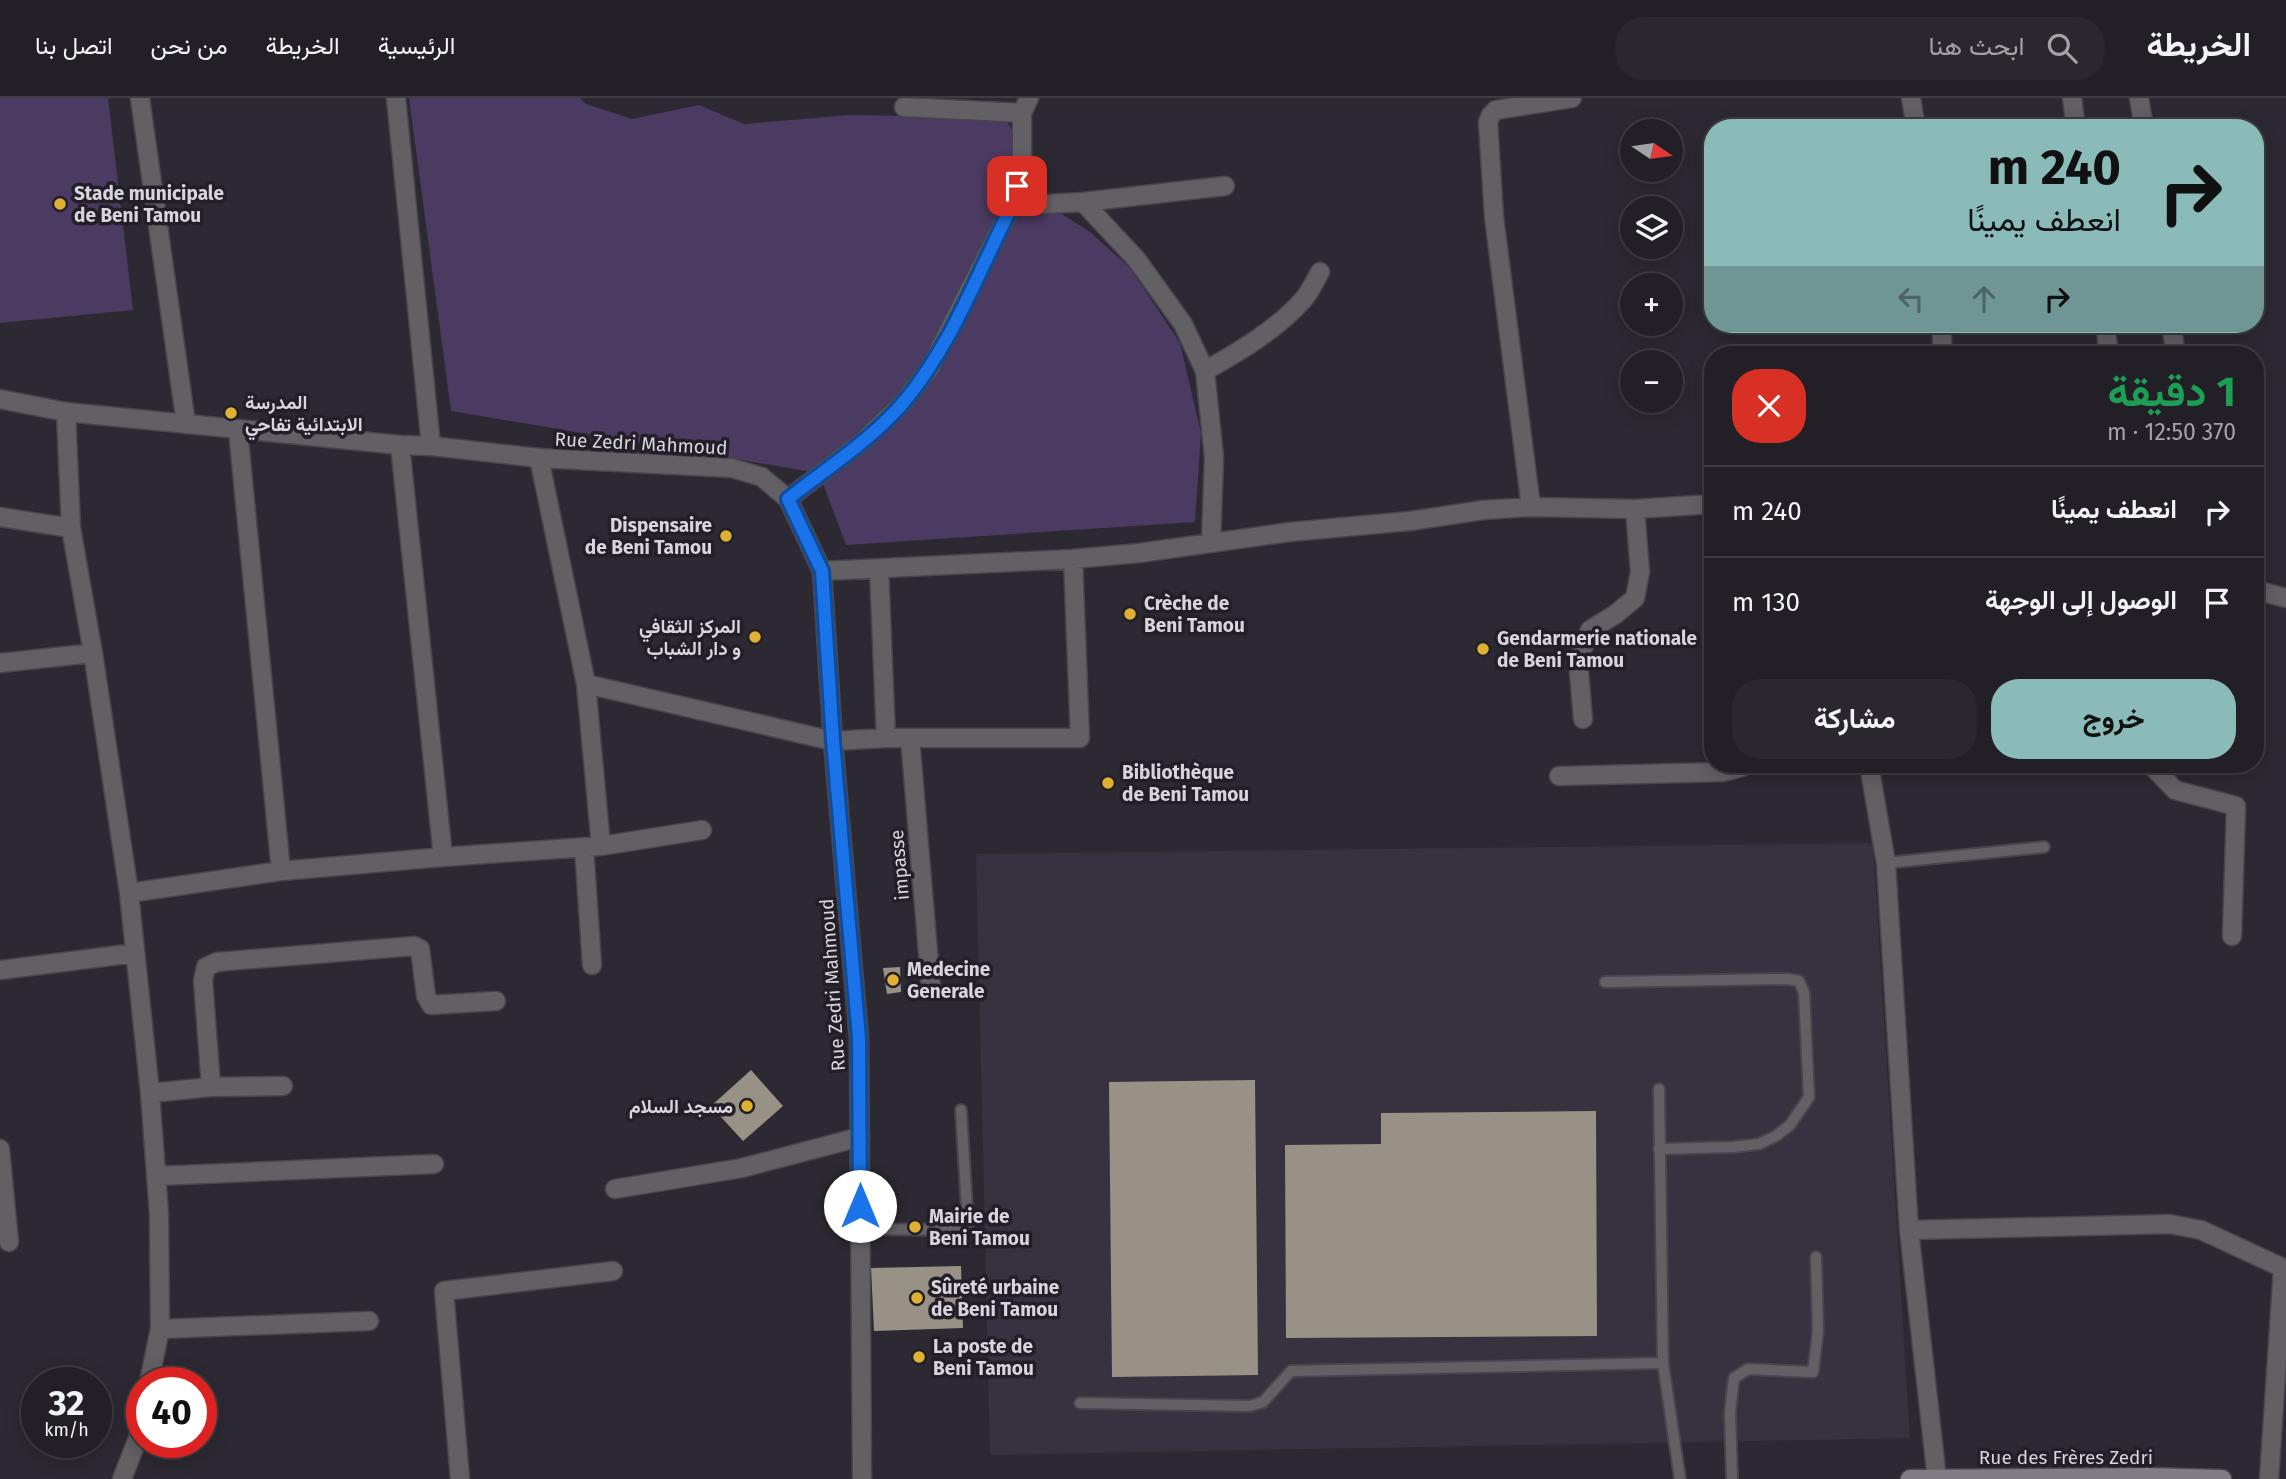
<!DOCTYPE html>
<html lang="ar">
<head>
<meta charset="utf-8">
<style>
	:root { --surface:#221f26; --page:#2a272e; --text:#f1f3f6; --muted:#a2a2a7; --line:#3f3d43; --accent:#8bbbb9 }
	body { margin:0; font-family:"Fira Sans",Vazirmatn,sans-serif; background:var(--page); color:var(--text); direction:rtl; height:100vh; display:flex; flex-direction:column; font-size:26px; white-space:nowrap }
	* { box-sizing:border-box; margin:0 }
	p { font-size:23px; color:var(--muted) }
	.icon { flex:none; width:38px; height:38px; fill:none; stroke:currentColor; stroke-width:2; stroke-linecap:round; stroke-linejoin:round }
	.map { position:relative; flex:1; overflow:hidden; direction:ltr }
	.sheet { position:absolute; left:1704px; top:248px; width:560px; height:427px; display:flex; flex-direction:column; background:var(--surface); border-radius:28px; box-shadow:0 4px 18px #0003,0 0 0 2px var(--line); direction:rtl }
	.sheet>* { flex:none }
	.guide { position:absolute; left:1704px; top:21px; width:560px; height:214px; border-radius:28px; box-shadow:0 4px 18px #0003,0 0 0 2px var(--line); direction:rtl; background:#8bbbb9; color:#111; overflow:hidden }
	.needle { width:46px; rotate:103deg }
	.fabs { position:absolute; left:1620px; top:21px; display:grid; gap:14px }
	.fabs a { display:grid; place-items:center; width:63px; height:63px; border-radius:50%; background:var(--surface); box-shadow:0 4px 18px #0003,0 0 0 2px var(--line); font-size:35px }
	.speed { position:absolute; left:21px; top:1269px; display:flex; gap:14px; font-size:35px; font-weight:700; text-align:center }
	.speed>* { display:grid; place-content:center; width:91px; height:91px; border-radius:50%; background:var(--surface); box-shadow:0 4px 18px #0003,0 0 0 2px var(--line); line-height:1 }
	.speed small { font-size:18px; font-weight:400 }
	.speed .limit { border:10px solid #d22; background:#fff; color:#111 }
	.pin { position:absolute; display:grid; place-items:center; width:60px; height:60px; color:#fff; margin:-30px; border-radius:14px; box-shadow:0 4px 10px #0006 }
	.me { position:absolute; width:77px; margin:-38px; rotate:0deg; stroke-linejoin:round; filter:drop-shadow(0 0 5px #0008) }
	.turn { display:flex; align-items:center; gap:24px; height:147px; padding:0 28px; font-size:32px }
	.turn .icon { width:91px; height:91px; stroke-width:2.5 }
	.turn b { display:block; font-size:49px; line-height:60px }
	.lanes { display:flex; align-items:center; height:66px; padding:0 28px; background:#0003; justify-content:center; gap:35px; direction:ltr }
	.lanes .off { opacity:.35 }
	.round { display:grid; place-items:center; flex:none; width:74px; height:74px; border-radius:28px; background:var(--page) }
	.overview { display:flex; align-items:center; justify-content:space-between; height:119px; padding:0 28px }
	h1 { font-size:42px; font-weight:700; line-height:52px; color:#1e9e55 }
	.button { display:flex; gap:14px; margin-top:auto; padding:14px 28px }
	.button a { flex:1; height:80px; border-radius:28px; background:var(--accent); color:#111; font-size:28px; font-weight:700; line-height:80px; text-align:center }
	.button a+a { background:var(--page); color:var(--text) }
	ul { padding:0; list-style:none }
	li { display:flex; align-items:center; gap:21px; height:91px; padding:0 28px; border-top:2px solid var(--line) }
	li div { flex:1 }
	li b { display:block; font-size:26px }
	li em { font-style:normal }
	header { display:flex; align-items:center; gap:42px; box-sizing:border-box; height:98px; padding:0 35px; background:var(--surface); border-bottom:2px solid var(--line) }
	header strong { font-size:33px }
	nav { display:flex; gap:38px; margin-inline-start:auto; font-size:24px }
	.search { width:490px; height:63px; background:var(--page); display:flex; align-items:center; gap:18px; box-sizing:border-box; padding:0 24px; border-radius:28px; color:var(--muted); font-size:26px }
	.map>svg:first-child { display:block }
</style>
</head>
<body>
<header>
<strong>الخريطة</strong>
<div class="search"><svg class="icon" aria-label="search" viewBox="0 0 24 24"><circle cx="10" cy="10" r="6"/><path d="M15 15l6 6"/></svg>ابحث هنا</div>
<nav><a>الرئيسية</a><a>الخريطة</a><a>من نحن</a><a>اتصل بنا</a></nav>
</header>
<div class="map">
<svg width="2286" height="1381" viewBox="0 0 2286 1381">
	<rect width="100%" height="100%" fill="#2d2932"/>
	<path fill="#373140" d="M1873 745 1910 1340 990 1357 976 756Z"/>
	<path fill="#4b3a61" d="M0 0H108L133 212 0 225Z
		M409 0H580L586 6 632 21 699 7 744 26 848 17 927 18 1007 23 1049 108 1090 134 1130 170 1180 245 1201 335 1195 424 846 447 819 375 451 313Z"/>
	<path fill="#989286" d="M900 869 901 894 887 896 883 870Z
		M751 972 783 1008 743 1043 711 1008Z
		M1255 982 1258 1277 1112 1279 1109 984Z
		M1596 1013 1597 1238 1286 1240 1285 1047 1381 1046V1015Z
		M961 1168 963 1230 874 1233 871 1170Z"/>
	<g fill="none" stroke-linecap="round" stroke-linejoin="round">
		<g stroke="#48454d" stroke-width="14">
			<path id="service" d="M1886 765 2044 749
				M1605 884 1787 881 1799 883 1804 895 1809 999 1790 1027 1776 1038 1759 1046 1733 1049 1659 1051
				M1659 991 1663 1265 1680 1381
				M861 1131 966 1132 968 1127 961 1012
				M1080 1305 1250 1308 1263 1304 1291 1273 1663 1265
				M1732 1381 1730 1314 1734 1280 1748 1271 1813 1274 1818 1233 1816 1159"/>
		</g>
		<g stroke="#48454d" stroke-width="21">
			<path id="minor" d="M140 0 186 326
				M396 0 431 348
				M1911 0 1916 30
				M2072 0 2076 30
				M2139 0 2144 30
				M904 9 1022 15
				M1083 104 1137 162 1183 226 1205 273 1214 359 1211 445
				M1012 108 1083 104 1225 88
				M1941 226 1943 257
				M2105 226 2109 257
				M2171 226 2176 257
				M1205 273C1240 253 1276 232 1303 202 1310 194 1315 183 1320 174
				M66 314 71 430 93 555 129 795 150 995 159 1116 160 1231 149 1284
				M238 332 281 773
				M400 347 443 759
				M539 360 586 586 833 643 886 640H1080L1073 461
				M788 401 863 343 902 306 930 270 1012 108 1022 68V15L1029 0
				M1531 409 1494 119 1488 24 1491 17 1496 12 1572 0
				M0 419 71 430
				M879 471 886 640
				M822 473 1073 461 1139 455 1290 434 1410 423 1483 412 1531 409 1635 411 1713 406
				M2256 492 2286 500
				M0 565 93 555
				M586 586 601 748
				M1583 621 1578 563 1590 532 1616 516 1635 500 1640 474 1635 411
				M910 640 931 890
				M1869 667 1886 765 1909 1132 1937 1381
				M2151 667 2175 692 2236 708 2232 838
				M1559 678 1723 674 1742 669 1743 667
				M584 750 592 867
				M129 795 281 773 443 759 601 748 702 732
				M0 872 135 855
				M211 989 203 882 206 869 217 864 414 848 420 851 426 898 431 907 496 903
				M150 995 211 989 283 988
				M0 1051 9 1144
				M157 1078 434 1066
				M615 1091 742 1070 860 1039
				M1909 1132 2170 1126 2201 1132 2283 1170 2269 1381
				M160 1231 369 1223
				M122 1381 138 1340 142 1321
				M460 1381 444 1193 613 1173"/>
		</g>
		<g stroke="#48454d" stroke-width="21">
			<path id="tertiary" d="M0 301 66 314 400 347 431 348 539 360 732 370 762 379 788 401 822 473 833 643 859 940 862 1381"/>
		</g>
		<g stroke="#48454d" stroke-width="21">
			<path id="secondary" d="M1910 1381 2149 1379 2222 1381"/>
		</g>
		<use href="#service" stroke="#626065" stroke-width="10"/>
		<use href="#minor" stroke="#626065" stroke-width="18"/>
		<use href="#tertiary" stroke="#626065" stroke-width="18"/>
		<use href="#secondary" stroke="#807d85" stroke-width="18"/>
	</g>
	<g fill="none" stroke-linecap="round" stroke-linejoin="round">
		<g stroke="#114b97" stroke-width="18">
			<path id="route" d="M860 1108 859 940 833 643 822 473 788 401C827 370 871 342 903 305 952 247 978 174 1012 108L1017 88"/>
		</g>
		<use href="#route" stroke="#1a73e8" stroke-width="12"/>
	</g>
	<g fill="#dfb034" stroke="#231f29" stroke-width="2.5">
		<circle cx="60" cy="106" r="7"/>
		<circle cx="231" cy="315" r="7"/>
		<circle cx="726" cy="438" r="7"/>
		<circle cx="1130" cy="516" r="7"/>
		<circle cx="755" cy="539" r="7"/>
		<circle cx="1483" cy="551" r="7"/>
		<circle cx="1108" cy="685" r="7"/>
		<circle cx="893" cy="882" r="7"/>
		<circle cx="747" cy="1008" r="7"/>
		<circle cx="915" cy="1129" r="7"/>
		<circle cx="917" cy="1200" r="7"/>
		<circle cx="919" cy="1259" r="7"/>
	</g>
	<g text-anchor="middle" stroke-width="7" stroke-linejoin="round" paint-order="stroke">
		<g font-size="19" font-weight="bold" fill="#d8d5dc" stroke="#231f29" text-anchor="start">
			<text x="74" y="102">Stade municipale<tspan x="74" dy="22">de Beni Tamou</tspan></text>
			<text x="245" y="311">المدرسة<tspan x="245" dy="22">الابتدائية تفاحي</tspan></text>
			<text x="712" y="434" text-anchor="end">Dispensaire<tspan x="712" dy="22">de Beni Tamou</tspan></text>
			<text x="1144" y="512">Crèche de<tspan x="1144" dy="22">Beni Tamou</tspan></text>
			<text x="741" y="535" text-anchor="end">المركز الثقافي<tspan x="741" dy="22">و دار الشباب</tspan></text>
			<text x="1497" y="547">Gendarmerie nationale<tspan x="1497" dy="22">de Beni Tamou</tspan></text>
			<text x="1122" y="681">Bibliothèque<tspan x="1122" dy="22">de Beni Tamou</tspan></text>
			<text x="907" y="878">Medecine<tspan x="907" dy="22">Generale</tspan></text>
			<text x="733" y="1015" text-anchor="end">مسجد السلام</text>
			<text x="929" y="1125">Mairie de<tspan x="929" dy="22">Beni Tamou</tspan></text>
			<text x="931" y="1196">Sûreté urbaine<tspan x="931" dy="22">de Beni Tamou</tspan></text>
			<text x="933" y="1255">La poste de<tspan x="933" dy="22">Beni Tamou</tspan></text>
		</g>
		<g font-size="19" fill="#d8d5dc" stroke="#231f29">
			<text transform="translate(641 345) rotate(3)" y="7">Rue Zedri Mahmoud</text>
			<text transform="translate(899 767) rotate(-95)" y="7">impasse</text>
			<text transform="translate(832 887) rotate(-94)" y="7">Rue Zedri Mahmoud</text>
			<text x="2066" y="1366">Rue des Frères Zedri</text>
		</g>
	</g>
</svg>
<div class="fabs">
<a><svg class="needle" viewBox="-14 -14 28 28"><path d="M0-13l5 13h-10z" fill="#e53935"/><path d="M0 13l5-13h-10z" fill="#a2a2a7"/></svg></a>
<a><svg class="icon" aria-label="layers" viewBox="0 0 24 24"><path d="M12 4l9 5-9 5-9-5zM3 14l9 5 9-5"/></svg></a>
<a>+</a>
<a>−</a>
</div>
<div class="speed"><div>32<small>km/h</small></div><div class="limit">40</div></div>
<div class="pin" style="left:1017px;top:88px;background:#d93025"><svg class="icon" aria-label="arrive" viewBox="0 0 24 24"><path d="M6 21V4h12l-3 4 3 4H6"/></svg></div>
<svg class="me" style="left:860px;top:1108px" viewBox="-20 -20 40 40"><circle r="19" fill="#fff"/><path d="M0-13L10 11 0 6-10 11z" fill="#1a73e8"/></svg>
<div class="guide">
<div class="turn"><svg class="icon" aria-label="right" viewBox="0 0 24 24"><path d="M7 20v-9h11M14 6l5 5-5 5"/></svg><div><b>240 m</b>انعطف يمينًا</div></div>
<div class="lanes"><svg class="icon off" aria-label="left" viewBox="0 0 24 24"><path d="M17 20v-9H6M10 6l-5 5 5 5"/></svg><svg class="icon off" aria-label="ahead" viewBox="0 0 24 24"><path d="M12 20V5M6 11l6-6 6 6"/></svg><svg class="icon" aria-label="right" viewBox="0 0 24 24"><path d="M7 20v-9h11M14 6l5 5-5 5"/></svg></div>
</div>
<section class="sheet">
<div class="overview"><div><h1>1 دقيقة</h1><p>370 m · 12:50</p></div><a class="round" style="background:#d93025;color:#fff"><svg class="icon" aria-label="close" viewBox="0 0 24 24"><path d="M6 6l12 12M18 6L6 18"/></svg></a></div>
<ul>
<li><svg class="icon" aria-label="right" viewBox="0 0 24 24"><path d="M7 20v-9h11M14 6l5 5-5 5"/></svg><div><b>انعطف يمينًا</b></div><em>240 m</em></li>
<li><svg class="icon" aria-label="arrive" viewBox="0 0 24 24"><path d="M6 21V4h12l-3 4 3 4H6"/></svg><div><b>الوصول إلى الوجهة</b></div><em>130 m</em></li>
</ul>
<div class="button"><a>خروج</a><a>مشاركة</a></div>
</section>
</div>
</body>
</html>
